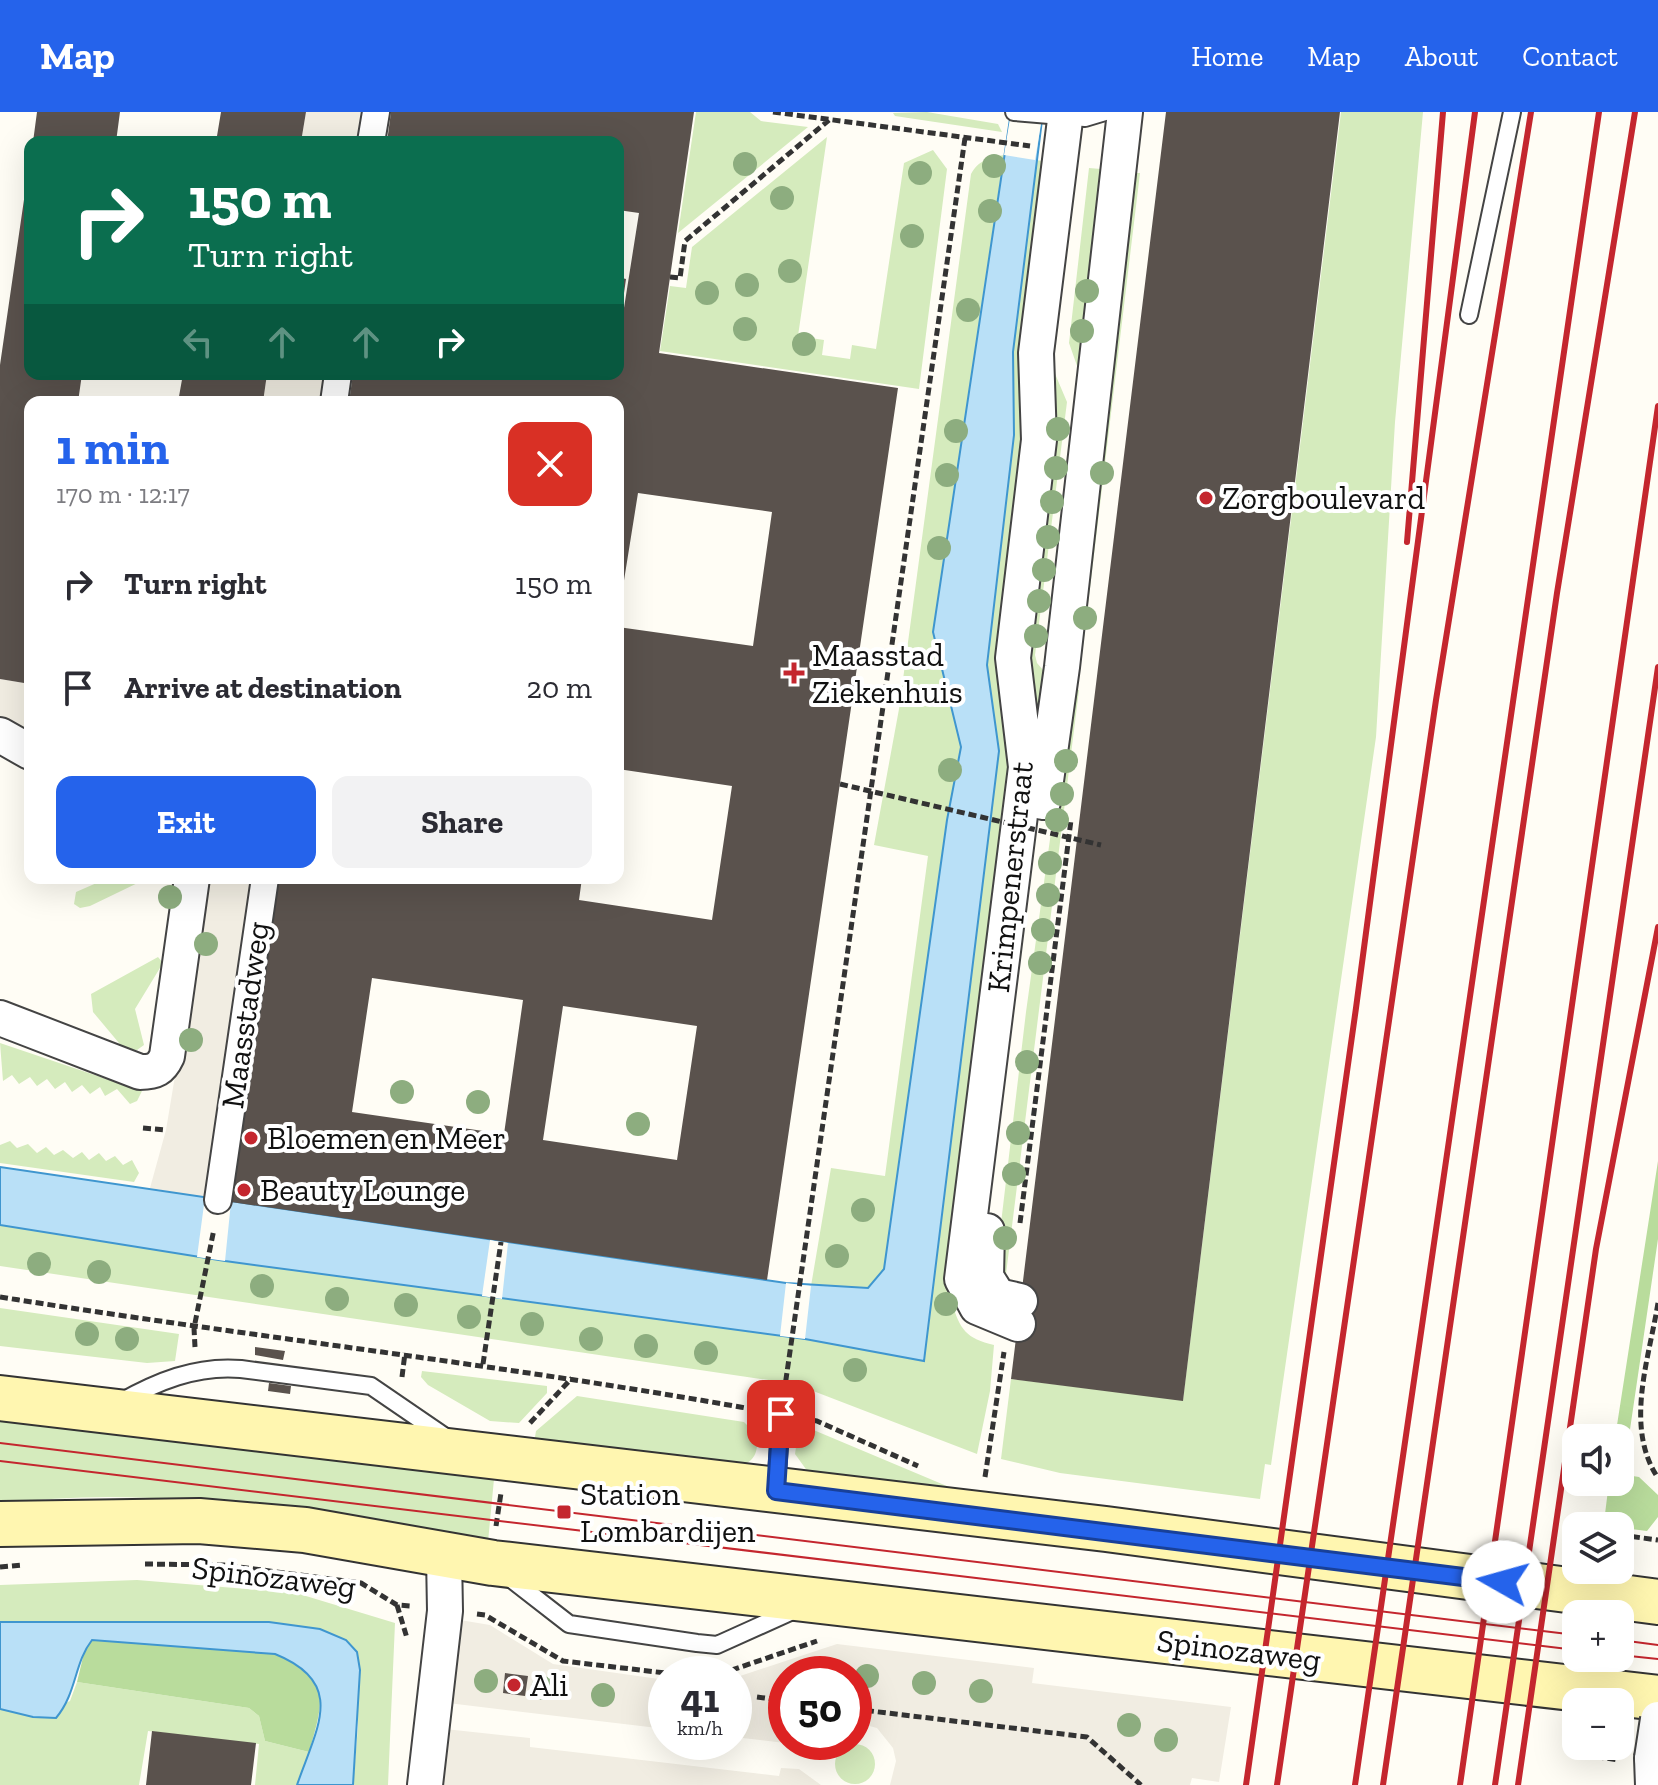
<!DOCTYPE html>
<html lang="en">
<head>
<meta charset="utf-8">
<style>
	:root { --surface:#fff; --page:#f2f2f3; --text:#2b2b33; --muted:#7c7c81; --accent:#2563eb }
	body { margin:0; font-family:"Zilla Slab",serif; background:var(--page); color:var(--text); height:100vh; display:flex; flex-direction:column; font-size:30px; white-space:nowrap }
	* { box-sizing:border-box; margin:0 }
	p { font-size:26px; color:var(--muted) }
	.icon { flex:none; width:44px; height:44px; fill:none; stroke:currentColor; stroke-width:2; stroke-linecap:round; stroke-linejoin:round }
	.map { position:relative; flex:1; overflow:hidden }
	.sheet { position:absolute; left:24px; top:284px; width:600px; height:488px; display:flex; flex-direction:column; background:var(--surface); border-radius:16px; box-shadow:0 8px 32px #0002 }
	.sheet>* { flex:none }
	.guide { position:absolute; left:24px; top:24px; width:600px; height:244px; border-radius:16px; box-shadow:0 8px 32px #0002; background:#0b6e4f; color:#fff; overflow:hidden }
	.buttons { position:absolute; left:1562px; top:1312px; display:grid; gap:16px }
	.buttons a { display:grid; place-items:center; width:72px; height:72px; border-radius:16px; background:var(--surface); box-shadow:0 8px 32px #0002; font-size:40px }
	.speed { position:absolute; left:648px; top:1544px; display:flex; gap:16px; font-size:40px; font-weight:700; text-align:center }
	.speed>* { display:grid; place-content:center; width:104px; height:104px; border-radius:50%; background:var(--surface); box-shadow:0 8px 32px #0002; line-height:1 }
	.speed small { font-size:20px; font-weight:400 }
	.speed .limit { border:12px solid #d22; background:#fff; color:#111 }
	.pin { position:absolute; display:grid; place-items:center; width:68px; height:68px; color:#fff; margin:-34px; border-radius:16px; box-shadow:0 4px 12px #0006 }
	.me { position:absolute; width:88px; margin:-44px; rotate:277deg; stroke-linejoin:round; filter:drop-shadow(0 0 6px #0008) }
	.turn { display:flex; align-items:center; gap:28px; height:168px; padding:0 32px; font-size:36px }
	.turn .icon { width:104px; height:104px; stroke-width:2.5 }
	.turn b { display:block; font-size:56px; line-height:68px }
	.lanes { display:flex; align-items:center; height:76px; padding:0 32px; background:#0003; justify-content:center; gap:40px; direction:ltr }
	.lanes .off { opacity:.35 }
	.round { display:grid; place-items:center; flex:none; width:84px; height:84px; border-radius:16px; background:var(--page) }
	.head { display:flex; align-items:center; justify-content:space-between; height:136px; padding:0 32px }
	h1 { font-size:48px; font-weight:800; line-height:60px; color:var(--accent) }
	.primary-button { display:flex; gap:16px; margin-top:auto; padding:16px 32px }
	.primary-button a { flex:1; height:92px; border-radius:16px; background:var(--accent); color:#fff; font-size:32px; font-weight:800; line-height:92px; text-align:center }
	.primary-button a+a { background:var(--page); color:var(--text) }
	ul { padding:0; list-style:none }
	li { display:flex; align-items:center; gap:24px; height:104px; padding:0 32px }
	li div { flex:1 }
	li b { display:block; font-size:30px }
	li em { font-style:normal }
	header { display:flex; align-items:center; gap:48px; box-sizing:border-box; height:112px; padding:0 40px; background:var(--accent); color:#fff }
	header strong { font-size:38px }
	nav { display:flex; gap:44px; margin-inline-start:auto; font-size:28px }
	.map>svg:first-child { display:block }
</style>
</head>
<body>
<header>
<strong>Map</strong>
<nav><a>Home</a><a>Map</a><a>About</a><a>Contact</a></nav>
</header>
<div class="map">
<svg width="1658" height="1673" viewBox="0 0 1658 1673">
	<rect width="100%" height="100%" fill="#fffdf5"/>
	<path fill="#d5ebbd" d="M696 0H750L761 9 808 15 678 121Z
		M927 0 998 12 1002 20 895 4 893 1Z
		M1341 0H1423L1395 310 1376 625 1271 1353 1265 1352 1260 1387 1060 1361 1001 1347 1011 1267 1183 1288Z
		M827 25 798 224 824 228 822 243 850 247 852 233 876 237 904 51 933 38 947 57 919 277 660 239 670 174 686 176 692 135Z
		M1004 43 933 520 961 635 947 708 884 1157 868 1176 811 1174 831 1056 885 1064 928 744 874 733 899 597 971 62C979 48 988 46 1004 43Z
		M1035 48 1043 49 1017 657 952 1190C959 1217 967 1227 994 1233L990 1279 977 1342 795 1272 0 1154V1113L225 1149 805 1227 924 1249 999 639 987 553 1014 323 1013 240Z
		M1089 56 1113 58 1082 268 1069 231Z
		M1133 61H1140L1082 542 1074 538Z
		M1053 257 1067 290 1035 543 1037 551 1049 565 1039 645 1025 573Z
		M1071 576 1079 578 1005 1170 995 1162 1026 900Z
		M108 766H148L90 794 80 796 74 792 76 780Z
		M158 845 163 851 135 897 144 933 137 938 124 937 93 900 91 882Z
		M0 931 142 979 137 989 130 992 117 977 105 984 100 975 90 982 82 973 72 980 65 970 55 977 47 967 37 974 30 965 19 972 12 963 3 969Z
		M10 1029 17 1036 28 1032 37 1041 46 1035 54 1043 63 1038 73 1046 82 1040 89 1048 99 1041 106 1049 115 1044 123 1053 132 1048 139 1061 134 1070 0 1051V1033Z
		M0 1196 179 1222 175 1249 147 1251 0 1234Z
		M422 1259 547 1274V1281L519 1311 490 1309 428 1273 421 1265Z
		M577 1284 744 1310 757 1323C758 1339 756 1349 740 1354L534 1331 536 1319Z
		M0 1304 494 1367 488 1430C328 1405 163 1370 0 1392Z
		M799 1314H804L961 1380 808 1360 795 1342Z
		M137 1468 296 1481 395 1511 388 1673H353L358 1615 357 1540 346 1528 321 1517 269 1510H0V1473Z
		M77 1570 249 1596 259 1604 265 1629 309 1640 297 1673H255L259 1632 148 1619 139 1673H0V1597L33 1605 70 1589Z
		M835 1652a20 20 0 1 1 40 0a20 20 0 1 1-40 0Z"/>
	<path fill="#b9dc9c" d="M1658 1049V1127L1628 1331 1633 1352 1621 1350 1620 1360V1326H1615Z
		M1620 1362 1639 1365 1658 1383V1405L1647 1419 1607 1414 1608 1410H1604L1609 1370H1620Z
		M92 1528 275 1542C332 1565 324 1588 309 1640L265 1629 259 1604 249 1596 77 1570 85 1537Z"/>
	<path fill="#f1ede2" d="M306 0H391L387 30H301Z
		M267 262H353L349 290H263Z
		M0 567 30 572V623L0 607Z
		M208 766H279L231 1090 150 1076 166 1018Z
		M460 1508 490 1513 553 1552 666 1568V1617L448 1591Z
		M837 1532 1034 1556 1032 1571 1231 1595 1219 1670 1192 1666 1190 1673H890L896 1649 893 1636 877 1616 854 1610V1562H786V1630L816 1631 802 1633 734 1625V1566Z
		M445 1617 530 1626V1635L779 1664 781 1656 799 1657 821 1673H438Z"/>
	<path fill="#b9e0f7" stroke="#3f96cf" stroke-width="2" d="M1011 0H1043L1013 240 1014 323 987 553 999 639 924 1249 805 1227 225 1149 0 1113V1055L786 1171 868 1176 884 1157 947 708 961 635 933 520Z
		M0 1510H269L320 1517 346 1528 357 1540 360 1558 353 1673H297C317 1615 347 1571 275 1542L92 1528C74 1551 77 1581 56 1606L33 1605 0 1597Z"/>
	<path fill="#fffdf5" d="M1011 0H1043L1035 48 1004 43Z
		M205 1085 231 1090 225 1149 197 1145Z
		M490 1128 508 1131 502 1187 482 1184Z
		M786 1171 811 1174 805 1227 780 1224Z"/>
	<path fill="#5a524d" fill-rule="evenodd" d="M37 0H120L116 30H33Z
		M221 0H306L301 30H216Z
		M391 0H694L659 241 898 276 767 1168 231 1090 279 766H582L579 788 712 808 732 674 618 657V515L753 534 772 400 638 381 618 506V290H349L353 262H618V234L639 101 618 98V30H387ZM372 866 523 888 504 1022 352 1000ZM563 894 697 914 677 1048 543 1028Z
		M1166 0H1340L1183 1289 1011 1267Z
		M28 60 30 262H82L78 290H30V572L0 567V253Z
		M618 165 626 167 620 209H618Z
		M183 262H267L263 290H178Z
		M255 1235 285 1239 283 1248 255 1243Z
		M269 1271 291 1274 290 1282 268 1279Z
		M505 1561 528 1564 525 1584 503 1581Z
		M152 1619 256 1631 251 1673H146Z"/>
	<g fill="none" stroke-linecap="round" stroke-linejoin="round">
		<g stroke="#444" stroke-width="20">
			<path id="service" d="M1014 0 1085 6 1105 0
				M1469 203 1512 0
				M119 1291C156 1270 196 1253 241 1257L371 1274 447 1326
				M776 1377 781 1302
				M506 1463 569 1512 697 1531 717 1533 797 1497"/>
		</g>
		<g stroke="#444" stroke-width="30">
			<path id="pedestrian" d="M371 30 376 0
				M334 290 338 262
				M218 1088 265 766"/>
		</g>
		<g stroke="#444" stroke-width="38">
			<path id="minor" d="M0 623 30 640
				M1043 690 1062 555 1125 0
				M0 906 140 960C155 960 161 957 167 944L192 766
				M987 1119 986 1165 998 1184 1020 1189
				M1018 1212 977 1195 962 1167 1026 655 1013 546 1039 328 1036 241 1066 0
				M1652 1646 1653 1673
				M425 1673 445 1499 444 1444"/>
		</g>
		<g stroke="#333" stroke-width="48">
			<path id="secondary" d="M0 1286 1106 1417 1658 1490
				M0 1412 199 1409 305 1418 493 1451 1658 1586"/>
		</g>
		<path stroke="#333" stroke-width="5" stroke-dasharray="8 4" stroke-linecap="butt" d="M773 0 1030 34
			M670 165 680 166 685 129 829 8
			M143 1016 166 1018
			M1020 1111 1071 708
			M0 1185C252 1225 506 1253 757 1298
			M1658 1191C1649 1247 1624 1315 1658 1366
			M195 1235 194 1216 214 1117
			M483 1252 501 1130
			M402 1265 405 1241
			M784 1281 965 26
			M802 1306 817 1309 918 1354
			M530 1311 572 1266
			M985 1365 1004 1240
			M496 1414 501 1381
			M1620 1423 1658 1428
			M145 1452 224 1453 361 1471 397 1493 411 1494
			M0 1455 23 1453
			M397 1493 407 1526
			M477 1502 485 1503 563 1549 674 1562
			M720 1562 817 1529
			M757 1585 786 1589
			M854 1597 1087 1625 1141 1673
			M1581 1634 1580 1642 1618 1648"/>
		<use href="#service" stroke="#fff" stroke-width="16"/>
		<use href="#pedestrian" stroke="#fff" stroke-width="26"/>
		<use href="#minor" stroke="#fff" stroke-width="34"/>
		<use href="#secondary" stroke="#fff6b0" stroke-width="44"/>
		<path stroke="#c4262e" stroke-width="2" d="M0 1331 1576 1523
			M0 1349 1576 1538
			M1620 1528 1658 1533
			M1620 1543 1658 1547"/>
		<path stroke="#c4262e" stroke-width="6" d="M1407 430 1443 0
			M1246 1673 1356 896 1475 0
			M1277 1673 1436 588 1531 0
			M1355 1673 1599 0
			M1383 1673 1557 481 1635 0
			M1460 1673 1658 294
			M1495 1673 1658 555
			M1518 1673 1596 1137 1658 815"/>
		<g stroke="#444" stroke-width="38" stroke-linecap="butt">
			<path id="minor-bridge" d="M1652 1646 1658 1607"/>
		</g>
		<path stroke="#333" stroke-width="5" stroke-dasharray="8 4" stroke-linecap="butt" d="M840 672 1101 733"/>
		<use href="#minor-bridge" stroke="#fff" stroke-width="34"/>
	</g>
	<g fill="#8dad7f">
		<circle cx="745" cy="52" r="12"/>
		<circle cx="994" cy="54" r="12"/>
		<circle cx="920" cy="61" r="12"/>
		<circle cx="782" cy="86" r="12"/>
		<circle cx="990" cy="99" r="12"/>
		<circle cx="912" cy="124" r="12"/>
		<circle cx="790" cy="159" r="12"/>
		<circle cx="747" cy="173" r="12"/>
		<circle cx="1087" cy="179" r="12"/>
		<circle cx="707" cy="181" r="12"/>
		<circle cx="968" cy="198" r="12"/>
		<circle cx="745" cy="217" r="12"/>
		<circle cx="1082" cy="219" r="12"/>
		<circle cx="804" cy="232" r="12"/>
		<circle cx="1058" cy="317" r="12"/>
		<circle cx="956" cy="319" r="12"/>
		<circle cx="1056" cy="356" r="12"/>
		<circle cx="1102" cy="361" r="12"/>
		<circle cx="947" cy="363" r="12"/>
		<circle cx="1052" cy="390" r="12"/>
		<circle cx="1048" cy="425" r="12"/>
		<circle cx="939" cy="436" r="12"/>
		<circle cx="1044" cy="458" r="12"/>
		<circle cx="1039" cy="489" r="12"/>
		<circle cx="1085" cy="506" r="12"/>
		<circle cx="1036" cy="524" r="12"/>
		<circle cx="1066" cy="649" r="12"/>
		<circle cx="950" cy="658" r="12"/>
		<circle cx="1062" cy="682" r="12"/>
		<circle cx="1057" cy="708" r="12"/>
		<circle cx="1050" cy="751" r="12"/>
		<circle cx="1048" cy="783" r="12"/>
		<circle cx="170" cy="785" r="12"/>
		<circle cx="1043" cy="818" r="12"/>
		<circle cx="206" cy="832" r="12"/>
		<circle cx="1040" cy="851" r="12"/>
		<circle cx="191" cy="928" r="12"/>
		<circle cx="1027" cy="950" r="12"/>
		<circle cx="402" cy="980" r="12"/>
		<circle cx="478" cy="990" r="12"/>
		<circle cx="638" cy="1012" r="12"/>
		<circle cx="1018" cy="1021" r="12"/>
		<circle cx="1014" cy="1062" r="12"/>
		<circle cx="863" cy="1098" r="12"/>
		<circle cx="1005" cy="1126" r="12"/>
		<circle cx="837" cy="1144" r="12"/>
		<circle cx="39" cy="1152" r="12"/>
		<circle cx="99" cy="1160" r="12"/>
		<circle cx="262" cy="1174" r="12"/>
		<circle cx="337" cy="1187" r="12"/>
		<circle cx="946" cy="1192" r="12"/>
		<circle cx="406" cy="1193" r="12"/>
		<circle cx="469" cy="1205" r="12"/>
		<circle cx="532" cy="1212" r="12"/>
		<circle cx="87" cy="1222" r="12"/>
		<circle cx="127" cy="1227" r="12"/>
		<circle cx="591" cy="1227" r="12"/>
		<circle cx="646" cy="1234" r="12"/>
		<circle cx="706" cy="1241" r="12"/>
		<circle cx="855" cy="1258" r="12"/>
		<circle cx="867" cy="1564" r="12"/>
		<circle cx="486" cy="1569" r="12"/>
		<circle cx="924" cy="1571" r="12"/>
		<circle cx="543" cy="1576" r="12"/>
		<circle cx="981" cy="1579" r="12"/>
		<circle cx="603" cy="1583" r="12"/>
		<circle cx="1129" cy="1613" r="12"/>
		<circle cx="1166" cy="1628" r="12"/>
	</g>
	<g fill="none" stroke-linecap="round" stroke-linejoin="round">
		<g stroke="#184099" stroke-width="20">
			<path id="route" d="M781 1302 776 1379 1503 1470"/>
		</g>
		<use href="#route" stroke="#2563eb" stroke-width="14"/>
	</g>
	<g fill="#c4262e" stroke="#fff" stroke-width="3">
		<circle cx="1206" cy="386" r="8"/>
		<path d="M790 549h8v8h8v8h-8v8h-8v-8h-8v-8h8z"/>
		<circle cx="251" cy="1026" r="8"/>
		<circle cx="244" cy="1078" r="8"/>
		<rect x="556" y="1392" width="16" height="16" rx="4"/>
		<circle cx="514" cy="1573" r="8"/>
	</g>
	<g text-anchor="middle" stroke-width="8" stroke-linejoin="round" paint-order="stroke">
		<g font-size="32" fill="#111" stroke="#fff" text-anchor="start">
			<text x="1222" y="397">Zorgboulevard</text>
			<text x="812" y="554">Maasstad<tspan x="812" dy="37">Ziekenhuis</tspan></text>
			<text x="267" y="1037">Bloemen en Meer</text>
			<text x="260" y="1089">Beauty Lounge</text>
			<text x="580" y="1393">Station<tspan x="580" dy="37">Lombardijen</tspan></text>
			<text x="530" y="1584">Ali</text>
		</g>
		<g font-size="32" fill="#111" stroke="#fff">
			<text transform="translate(1010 765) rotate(-84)" y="11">Krimpenerstraat</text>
			<text transform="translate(245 903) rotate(-82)" y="11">Maasstadweg</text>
			<text transform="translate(274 1465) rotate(7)" y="11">Spinozaweg</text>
			<text transform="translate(1239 1538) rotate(7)" y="11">Spinozaweg</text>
		</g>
	</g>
</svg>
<div class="buttons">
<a><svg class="icon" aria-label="sound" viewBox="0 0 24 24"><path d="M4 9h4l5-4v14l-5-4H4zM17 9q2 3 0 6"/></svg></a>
<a><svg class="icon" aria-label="layers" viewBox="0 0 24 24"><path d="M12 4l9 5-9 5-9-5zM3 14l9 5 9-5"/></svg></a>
<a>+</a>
<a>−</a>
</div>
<div class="speed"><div>41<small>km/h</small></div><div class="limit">50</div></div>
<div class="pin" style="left:781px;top:1302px;background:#d93025"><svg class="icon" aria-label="arrive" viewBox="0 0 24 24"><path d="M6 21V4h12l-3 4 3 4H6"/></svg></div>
<svg class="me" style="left:1503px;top:1470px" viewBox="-20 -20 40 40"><circle r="19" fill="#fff"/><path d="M0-13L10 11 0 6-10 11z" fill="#2563eb"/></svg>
<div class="guide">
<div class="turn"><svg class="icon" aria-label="right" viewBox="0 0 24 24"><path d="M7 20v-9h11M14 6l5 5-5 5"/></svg><div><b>150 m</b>Turn right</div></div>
<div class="lanes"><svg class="icon off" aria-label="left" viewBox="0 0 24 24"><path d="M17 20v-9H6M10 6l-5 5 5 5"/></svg><svg class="icon off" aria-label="ahead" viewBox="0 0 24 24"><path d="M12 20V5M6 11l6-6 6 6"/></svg><svg class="icon off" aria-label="ahead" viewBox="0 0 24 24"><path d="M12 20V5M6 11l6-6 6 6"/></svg><svg class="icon" aria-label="right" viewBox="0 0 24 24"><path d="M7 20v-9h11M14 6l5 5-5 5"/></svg></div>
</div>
<section class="sheet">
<div class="head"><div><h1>1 min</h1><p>170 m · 12:17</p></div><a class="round" style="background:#d93025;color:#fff"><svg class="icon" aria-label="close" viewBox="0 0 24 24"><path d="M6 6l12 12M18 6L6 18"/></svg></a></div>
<ul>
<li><svg class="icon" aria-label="right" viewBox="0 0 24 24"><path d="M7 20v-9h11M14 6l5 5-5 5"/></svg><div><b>Turn right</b></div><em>150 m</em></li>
<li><svg class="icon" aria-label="arrive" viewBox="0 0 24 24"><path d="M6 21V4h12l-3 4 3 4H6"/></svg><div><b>Arrive at destination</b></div><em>20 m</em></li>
</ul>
<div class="primary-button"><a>Exit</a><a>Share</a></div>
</section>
</div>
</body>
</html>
